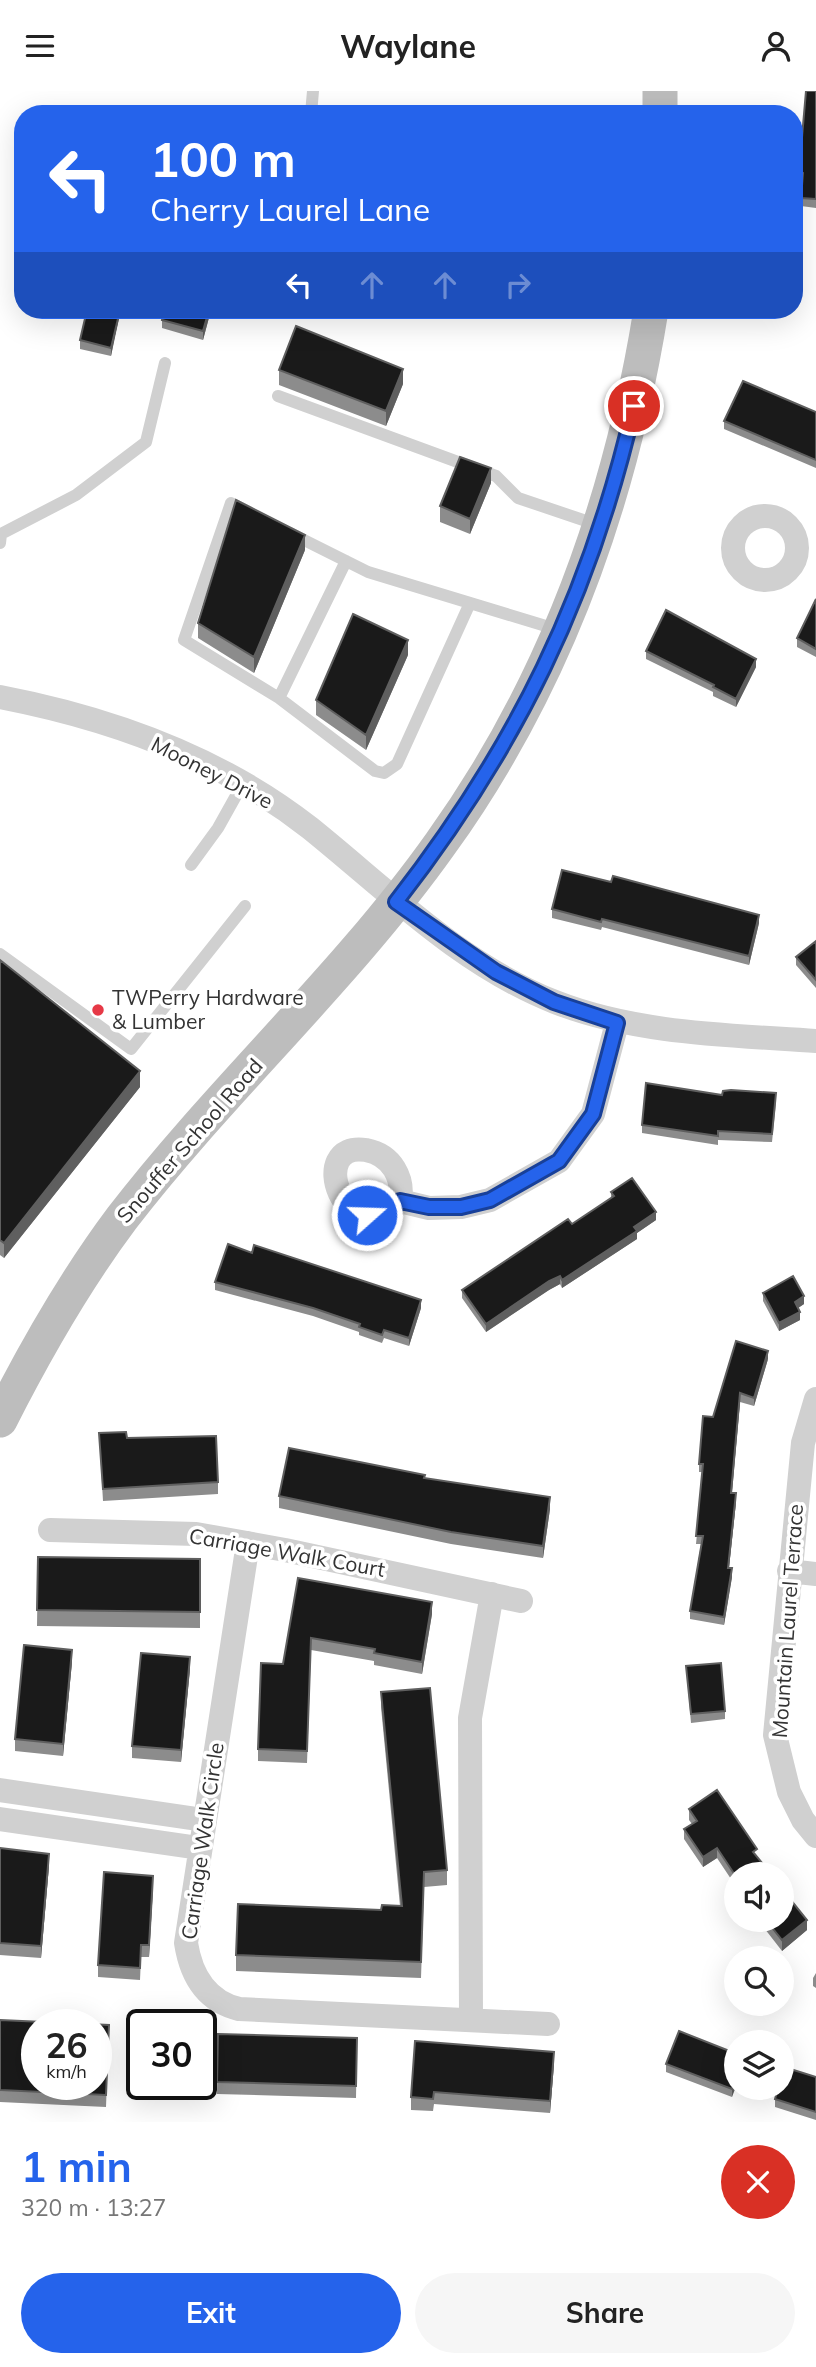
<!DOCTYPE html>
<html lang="en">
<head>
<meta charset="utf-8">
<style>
	:root { --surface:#fff; --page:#f6f6f6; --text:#222; --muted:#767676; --accent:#2563eb }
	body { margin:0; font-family:Mulish,sans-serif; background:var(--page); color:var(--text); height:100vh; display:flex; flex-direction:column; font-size:26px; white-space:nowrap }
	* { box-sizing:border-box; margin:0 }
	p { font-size:23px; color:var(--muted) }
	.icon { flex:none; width:38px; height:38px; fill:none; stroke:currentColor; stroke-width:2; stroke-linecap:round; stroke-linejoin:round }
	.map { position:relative; height:2031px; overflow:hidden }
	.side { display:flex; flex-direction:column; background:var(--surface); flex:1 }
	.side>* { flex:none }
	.hud { position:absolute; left:14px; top:14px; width:789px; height:214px; border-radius:28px; box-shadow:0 7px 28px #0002; background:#2563eb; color:#fff; overflow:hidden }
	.buttons { position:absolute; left:724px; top:1771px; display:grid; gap:14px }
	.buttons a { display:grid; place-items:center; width:70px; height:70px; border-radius:50%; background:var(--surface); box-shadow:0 7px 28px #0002; font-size:35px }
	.speed { position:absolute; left:21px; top:1918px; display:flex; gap:14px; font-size:35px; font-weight:700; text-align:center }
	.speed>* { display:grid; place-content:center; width:91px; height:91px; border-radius:50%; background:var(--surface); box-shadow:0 7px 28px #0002; line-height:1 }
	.speed small { font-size:18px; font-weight:400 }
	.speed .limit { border:4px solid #111; border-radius:10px; background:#fff; color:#111 }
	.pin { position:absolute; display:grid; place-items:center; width:60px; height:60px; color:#fff; margin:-30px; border:4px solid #fff; border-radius:50%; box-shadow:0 2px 7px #0007 }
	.me { position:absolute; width:77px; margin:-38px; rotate:70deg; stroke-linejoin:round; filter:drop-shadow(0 0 5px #0008) }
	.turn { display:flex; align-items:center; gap:24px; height:147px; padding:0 21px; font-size:32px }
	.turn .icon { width:91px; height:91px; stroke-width:2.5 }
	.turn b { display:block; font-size:49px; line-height:60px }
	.lanes { display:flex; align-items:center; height:66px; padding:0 21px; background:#0003; justify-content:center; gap:35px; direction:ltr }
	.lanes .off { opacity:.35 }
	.round { display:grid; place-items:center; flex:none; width:74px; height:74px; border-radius:37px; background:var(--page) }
	.overview { display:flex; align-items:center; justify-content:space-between; height:119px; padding:0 21px }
	h1 { font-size:42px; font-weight:700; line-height:52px; color:var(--accent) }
	.action { display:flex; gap:14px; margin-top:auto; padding:14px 21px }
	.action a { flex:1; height:80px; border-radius:42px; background:var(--accent); color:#fff; font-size:28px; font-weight:700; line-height:80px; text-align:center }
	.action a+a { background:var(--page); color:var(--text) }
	header { display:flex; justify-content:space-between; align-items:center; height:91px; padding:0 21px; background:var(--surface); font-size:32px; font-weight:700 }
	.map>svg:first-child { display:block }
</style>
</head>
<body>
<header><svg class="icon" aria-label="menu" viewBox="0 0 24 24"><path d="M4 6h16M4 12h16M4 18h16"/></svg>Waylane<svg class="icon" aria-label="person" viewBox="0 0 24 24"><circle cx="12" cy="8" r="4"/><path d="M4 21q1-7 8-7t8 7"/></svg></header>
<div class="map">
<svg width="816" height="2031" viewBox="0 0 816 2031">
	<rect width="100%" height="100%" fill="#fff"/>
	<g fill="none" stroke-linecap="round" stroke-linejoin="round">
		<path stroke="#d0d0d0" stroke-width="12" d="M311 23 313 0
			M278 305 496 385 518 407 598 434
			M249 421 231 412 184 549 279 607 375 680 384 682 397 673 470 512
			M290 442 368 481 559 539
			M0 452 1 443 76 404 146 351 165 272
			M279 607 346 470
			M191 774 218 737 242 694
			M0 863 131 958 245 815"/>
		<path stroke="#d0d0d0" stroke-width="24" d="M733 457a32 32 0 1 1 64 0a32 32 0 1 1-64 0Z
			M0 606C109 627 221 667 310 737 387 799 461 874 555 911 636 943 730 944 816 950
			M400 1110C404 1087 392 1064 366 1059 305 1049 345 1165 400 1110L429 1117 461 1116 490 1109 559 1070 593 1023 617 932
			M816 1308 803 1352 775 1644 789 1701 803 1729 816 1745
			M50 1439 196 1443 285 1459 521 1510
			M248 1452 186 1852C191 1884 206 1910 239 1918L548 1933
			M789 1480 816 1483
			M0 1699 204 1729
			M0 1728 199 1757
			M471 1928 470 1627 492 1503"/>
		<path stroke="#bdbdbd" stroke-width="35" d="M660 23V0
			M0 1329C36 1258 74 1191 122 1127 222 997 346 886 441 752 556 592 620 412 651 219"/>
	</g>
	<path fill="#8c8c8c" d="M816 0V117L801 115 802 90H799V81Z
		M120 219 111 265 80 258V249Z
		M164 219H211L203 249 162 237V229Z
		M279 279 403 293 386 335 279 294Z
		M816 321V377L724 338V330Z
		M491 392 470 443 440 431V415Z
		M305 459 254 582 198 547V532Z
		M816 508V566L797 556V547Z
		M646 560 756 576 736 616 713 605V601L646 568Z
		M408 564 366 659 316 624V609Z
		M552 818 759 832 749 874 602 836 601 839 552 827Z
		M816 850V897L796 874V866Z
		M0 869 140 996 4 1167 0 1164Z
		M776 1011 772 1051 718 1049V1054L642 1042V1034Z
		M611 1101 656 1129 637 1142V1148L562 1197 560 1193 549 1199 486 1241 462 1207V1199L572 1133 611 1107Z
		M252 1162 421 1217 409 1255 384 1247 382 1252 359 1244V1241L313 1225 215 1199V1191Z
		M763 1202 804 1213 798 1217 800 1229 779 1240 763 1210Z
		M768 1268 754 1315 740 1311 732 1402 736 1411 729 1477 732 1486 724 1534 690 1528V1520L701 1453H696L703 1381H699V1373L713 1326Z
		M99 1342 218 1391V1403L103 1410Z
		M425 1387 550 1418 543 1467 451 1453 279 1417V1405Z
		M38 1466 200 1468V1537L37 1535Z
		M298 1487 432 1523 422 1583 374 1574V1570L311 1559 307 1672 258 1670V1658L283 1573Z
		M72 1571 63 1665 15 1660V1648Z
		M686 1575 725 1620V1628L691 1632Z
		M190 1578 181 1671 132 1667V1655Z
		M381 1601 447 1779V1794L424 1796 421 1887 236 1880V1864L381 1819 400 1815 381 1616Z
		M689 1718 737 1783V1797L717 1767 703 1776 684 1748V1738L692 1733 689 1729Z
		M0 1757 49 1775 41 1867 0 1864Z
		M153 1797 149 1866H141L140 1889 98 1886V1874Z
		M758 1829H782L807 1839 782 1860Z
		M816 1882V1897L813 1895V1887Z
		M0 1929 109 1934 106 2016 0 2011Z
		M218 1943 357 1947 356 2007 217 2003Z
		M737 1963 732 2006 666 1981V1973Z
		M554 1973 550 2022 434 2013 433 2020 411 2019V2006Z
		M816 1986V2029L775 2016V2008Z"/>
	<path fill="#5f5f5f" d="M120 219V223L111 265V257Z
		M209 219H211L203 249V240Z
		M403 278V293L386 335V320Z
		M491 377V392L470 443V428Z
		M305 444V459L254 582V566Z
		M408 549V564L366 659V644Z
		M756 568V576L736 616V608Z
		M759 824V832L749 874V865Z
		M140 980V996L4 1167V1152Z
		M656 1121V1129L637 1142V1148L562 1197V1189L634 1136Z
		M560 1185V1193L549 1199 486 1241V1233L549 1190Z
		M804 1205V1213L795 1219V1211Z
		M421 1209V1217L409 1255V1247Z
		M800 1221V1229L779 1240V1232Z
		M768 1260V1268L754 1315V1307Z
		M740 1302V1311L731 1410V1402Z
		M736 1402V1411L728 1485V1477Z
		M550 1406V1418L543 1467V1455Z
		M732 1477V1486L724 1534V1526Z
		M432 1511V1523L422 1583V1571Z
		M72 1559V1571L63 1665V1653Z
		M190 1566V1578L181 1671V1659Z
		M717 1757V1767L703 1776V1766Z
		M49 1763V1775L41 1867V1855Z
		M153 1785V1797L149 1866V1854Z
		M807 1829V1839L782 1860V1849Z
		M554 1961V1973L550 2022V2010Z
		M737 1985V1993L732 2006V1998Z"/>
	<path fill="#1a1a1a" stroke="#5f5f5f" stroke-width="2" fill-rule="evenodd" d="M806 0H816V108L801 107 803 82 799 81Z
		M232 15 272 17V23H232Z
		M132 19 159 23H131Z
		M87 219H120L111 257 80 249Z
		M164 219H209L203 240 162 229Z
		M296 235 403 278 386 320 279 279Z
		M743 290 816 321V369L724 330Z
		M460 366 491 377 470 428 440 415Z
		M236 409 305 444 254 566 198 532Z
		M816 508V558L797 547Z
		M666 519 756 568 736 608 713 596 714 594 646 560Z
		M353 523 408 549 366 644 316 609Z
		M562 779 611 791 613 785 759 824 749 865 602 828 601 831 552 818Z
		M816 850V889L796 866Z
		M0 869 140 980 4 1152 0 1149Z
		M646 992 722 1004 723 1000 731 999 776 1002 772 1043 718 1040V1045L642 1034Z
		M632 1087 656 1121 634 1136 637 1140 562 1189 560 1185 549 1190 486 1233 462 1199 568 1128 572 1133 614 1105 611 1101Z
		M228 1153 252 1162 254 1154 421 1209 409 1247 384 1239 382 1244 359 1236 360 1233 313 1217 215 1191Z
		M793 1185 804 1205 795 1211 800 1221 779 1232 763 1202Z
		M736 1250 768 1260 754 1307 740 1302 731 1402H736L728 1477H732L724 1526 690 1520 703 1445H696L703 1373H699L703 1325 713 1326Z
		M126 1341 127 1347 216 1345 218 1391 103 1398 99 1342Z
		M289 1357 425 1384 424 1387 550 1406 543 1455 451 1441 279 1405Z
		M38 1466 200 1468V1521L37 1519Z
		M298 1487 432 1511 422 1571 374 1562 375 1558 311 1547 307 1660 258 1658 261 1572 283 1573Z
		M24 1554 72 1559 63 1653 15 1648Z
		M141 1562 190 1566 181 1659 132 1655Z
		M721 1572 725 1620 691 1623 686 1575Z
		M430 1597 447 1779 424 1781 421 1871 236 1864 238 1813 381 1819 382 1814 402 1815 381 1601Z
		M717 1699 757 1758 753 1761 771 1783H737V1787L717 1757 703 1766 684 1738 697 1730 689 1718Z
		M0 1757 49 1763 41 1855 0 1852Z
		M104 1781 153 1785 149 1854H141L140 1877 98 1874Z
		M782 1798 807 1829 782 1849 766 1829H782Z
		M0 1929 109 1934 106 2004 0 1999ZM37 1934H96V1993H37Z
		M679 1940 737 1963V1985L732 1998 666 1973Z
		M218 1943 357 1947 356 1995 217 1991Z
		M415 1950 554 1961 550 2010 434 2001 433 2008 411 2006Z
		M784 1976 816 1986V2021L775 2008 778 1997H782V1983Z"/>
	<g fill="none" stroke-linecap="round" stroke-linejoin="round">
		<g stroke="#184099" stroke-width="18">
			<path id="route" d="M367 1124 388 1123 400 1110 429 1116H461L490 1109 559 1070 593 1023 617 932 554 911 496 881 396 811C516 657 590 506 634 315"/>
		</g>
		<use href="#route" stroke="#2563eb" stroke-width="12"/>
	</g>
	<circle fill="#e63946" stroke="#fff" stroke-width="2.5" cx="98" cy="919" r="7"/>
	<g text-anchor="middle" stroke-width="7" stroke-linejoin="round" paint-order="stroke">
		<g font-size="21" fill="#333" stroke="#fff">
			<text transform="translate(212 682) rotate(27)" y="7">Mooney Drive</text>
			<text transform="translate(190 1050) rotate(-49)" y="7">Snouffer School Road</text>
			<text transform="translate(287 1462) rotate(10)" y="7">Carriage Walk Court</text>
			<text transform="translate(788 1530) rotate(-86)" y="7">Mountain Laurel Terrace</text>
			<text transform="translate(203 1750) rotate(-82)" y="7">Carriage Walk Circle</text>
		</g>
		<g font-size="21" fill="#333" stroke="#fff" text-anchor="start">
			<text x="112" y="914">TWPerry Hardware<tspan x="112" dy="24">&amp; Lumber</tspan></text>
		</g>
	</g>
</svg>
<div class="buttons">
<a><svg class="icon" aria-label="sound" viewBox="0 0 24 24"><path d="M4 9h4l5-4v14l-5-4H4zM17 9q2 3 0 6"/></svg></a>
<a><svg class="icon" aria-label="search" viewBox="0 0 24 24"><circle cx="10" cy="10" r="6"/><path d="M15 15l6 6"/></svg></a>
<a><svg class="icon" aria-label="layers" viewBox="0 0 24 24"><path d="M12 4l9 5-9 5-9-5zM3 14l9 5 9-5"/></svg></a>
</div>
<div class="speed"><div>26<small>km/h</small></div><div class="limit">30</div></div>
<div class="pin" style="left:634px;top:315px;background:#d93025"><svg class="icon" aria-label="arrive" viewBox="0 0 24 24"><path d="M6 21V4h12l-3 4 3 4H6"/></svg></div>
<svg class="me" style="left:367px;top:1124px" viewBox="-20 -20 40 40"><circle r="17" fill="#2563eb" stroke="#fff" stroke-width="3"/><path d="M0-11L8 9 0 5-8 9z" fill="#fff"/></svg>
<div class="hud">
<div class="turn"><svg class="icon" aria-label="left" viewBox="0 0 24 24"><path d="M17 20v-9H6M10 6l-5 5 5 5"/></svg><div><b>100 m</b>Cherry Laurel Lane</div></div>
<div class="lanes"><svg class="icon" aria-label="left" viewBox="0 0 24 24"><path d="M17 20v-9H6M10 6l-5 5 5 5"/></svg><svg class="icon off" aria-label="ahead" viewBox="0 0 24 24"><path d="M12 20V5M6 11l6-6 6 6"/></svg><svg class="icon off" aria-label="ahead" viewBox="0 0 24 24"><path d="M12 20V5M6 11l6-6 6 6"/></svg><svg class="icon off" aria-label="right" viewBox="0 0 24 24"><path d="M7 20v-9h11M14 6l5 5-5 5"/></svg></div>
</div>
</div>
<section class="side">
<div class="overview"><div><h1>1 min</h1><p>320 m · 13:27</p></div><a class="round" style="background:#d93025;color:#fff"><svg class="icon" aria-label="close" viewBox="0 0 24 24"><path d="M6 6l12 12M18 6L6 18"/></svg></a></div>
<div class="action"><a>Exit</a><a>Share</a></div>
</section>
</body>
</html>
